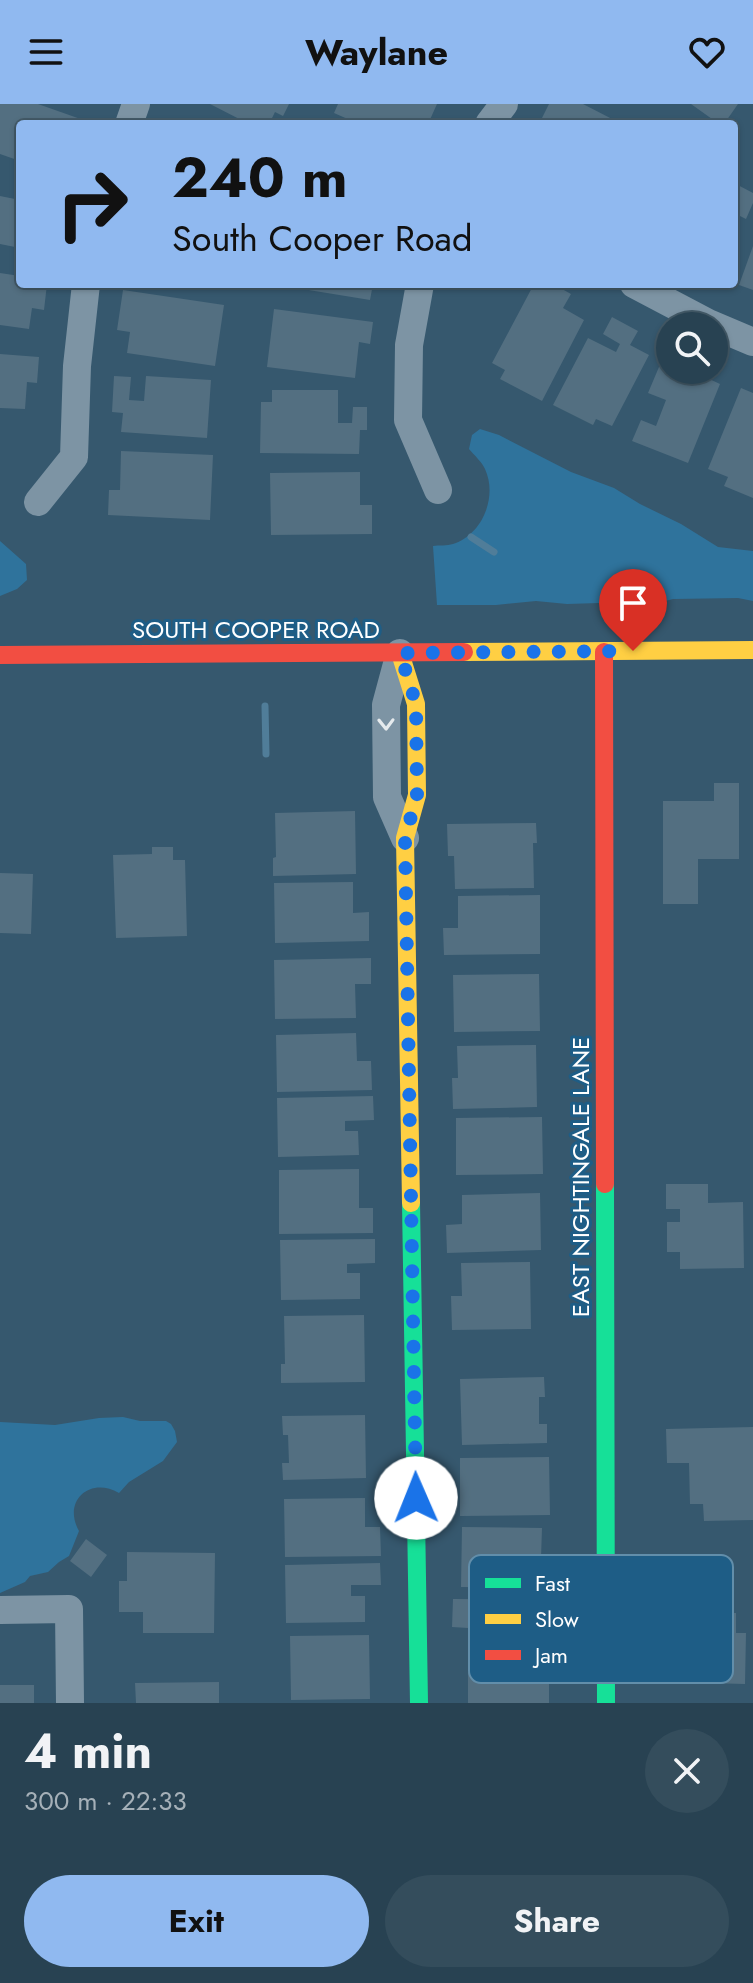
<!DOCTYPE html>
<html lang="en">
<head>
<meta charset="utf-8">
<style>
	:root { --surface:#284252; --page:#344d5c; --text:#f1f3f6; --muted:#a5b0b8; --line:#445b69; --accent:#90b9f0 }
	body { margin:0; font-family:Jost,sans-serif; background:var(--page); color:var(--text); height:100vh; display:flex; flex-direction:column; font-size:30px; white-space:nowrap }
	* { box-sizing:border-box; margin:0 }
	p { font-size:26px; color:var(--muted) }
	.icon { flex:none; width:44px; height:44px; fill:none; stroke:currentColor; stroke-width:2; stroke-linecap:round; stroke-linejoin:round }
	.map { position:relative; height:1599px; overflow:hidden }
	.side { display:flex; flex-direction:column; background:var(--surface); flex:1 }
	.side>* { flex:none }
	.top-card { position:absolute; left:16px; top:16px; width:722px; height:168px; border-radius:8px; box-shadow:0 2px 6px #0004,0 0 0 2px var(--line); background:#90b9f0; color:#111; overflow:hidden }
	.controls { position:absolute; left:656px; top:208px; display:grid; gap:16px }
	.controls a { display:grid; place-items:center; width:72px; height:72px; border-radius:50%; background:var(--surface); box-shadow:0 2px 6px #0004,0 0 0 2px var(--line); font-size:40px }
	.pin { position:absolute; display:grid; place-items:center; width:68px; height:68px; color:#fff; margin:-82px -34px; border-radius:50% 50% 50% 0; rotate:-45deg; box-shadow:0 0 8px #0007 }
	.pin .icon { rotate:45deg }
	.me { position:absolute; width:88px; margin:-44px; rotate:359deg; stroke-linejoin:round; filter:drop-shadow(0 0 6px #0008) }
	.turn { display:flex; align-items:center; gap:28px; height:168px; padding:0 24px; font-size:36px }
	.turn .icon { width:104px; height:104px; stroke-width:2.5 }
	.turn b { display:block; font-size:56px; line-height:68px }
	.round { display:grid; place-items:center; flex:none; width:84px; height:84px; border-radius:42px; background:var(--page) }
	.overview { display:flex; align-items:center; justify-content:space-between; height:136px; padding:0 24px }
	h1 { font-size:48px; font-weight:700; line-height:60px }
	.button { display:flex; gap:16px; margin-top:auto; padding:16px 24px }
	.button a { flex:1; height:92px; border-radius:48px; background:var(--accent); color:#111; font-size:32px; font-weight:700; line-height:92px; text-align:center }
	.button a+a { background:var(--page); color:var(--text) }
	header { display:flex; justify-content:space-between; align-items:center; height:104px; padding:0 24px; background:var(--accent); color:#111; font-size:36px; font-weight:700 }
	.map>svg:first-child { display:block }
</style>
</head>
<body>
<header><svg class="icon" aria-label="menu" viewBox="0 0 24 24"><path d="M4 6h16M4 12h16M4 18h16"/></svg>Waylane<svg class="icon" aria-label="heart" viewBox="0 0 24 24"><path d="M12 20l-8-8c-3-5 5-10 8-4 3-6 11-1 8 4z"/></svg></header>
<div class="map">
<svg width="753" height="1599" viewBox="0 0 753 1599">
	<rect width="100%" height="100%" fill="#36586e"/>
	<path fill="#2f739c" d="M480 325 499 331 571 368 614 384 640 400 681 420 718 443 753 447V497L738 494 673 495 653 500 640 498 618 489 599 499 567 500 536 497 496 501H437L433 442C439 441 447 442 453 440 482 431 498 393 485 365 482 358 474 351 469 345L472 331Z
		M0 437 26 460 27 476 17 485 0 492Z
		M123 1313 140 1317H166L171 1320 175 1327 177 1338 163 1357 129 1378 119 1389C90 1372 62 1397 79 1427L69 1452 59 1458 48 1468 30 1472 25 1478 0 1489V1318L55 1321 99 1314Z"/>
	<g fill="none" stroke-linecap="round" stroke-linejoin="round">
		<path stroke="#507d99" stroke-width="7" d="M471 433 494 448
			M265 602 266 650"/>
	</g>
	<path fill="#536f81" d="M0 0H38L89 18V20H20V57L0 50Z
		M210 0H289L283 12 275 8 269 20H249Z
		M338 0H437L428 20H359L334 9Z
		M549 0H583L614 16 612 20H539Z
		M691 0H738L724 20H719Z
		M734 79 753 89V99L746 115 734 109Z
		M0 92 20 96V144L0 140Z
		M753 142V186L739 181Z
		M0 169 20 172V180H47L44 206 32 204 29 225 0 221Z
		M284 180H373L370 196 284 182Z
		M534 180H553L571 190 563 204 584 216 542 297 500 275 505 266 492 259Z
		M123 186 224 201 215 262 127 249 130 228 117 226Z
		M274 205 373 218 370 240 359 238 355 274 267 263Z
		M612 213 638 227 630 241 649 251 612 322 596 315 593 321 553 301 588 234 616 248 620 240 603 230Z
		M667 244 670 245V266H708L705 273 720 280 688 359 632 337 641 316 656 322 666 296 648 289Z
		M0 250 39 253 37 279 27 278 25 305 0 304Z
		M114 272 131 273 129 296 144 297 146 272 211 276 207 334 121 328 123 309 112 308Z
		M741 284 753 289V394L724 382 728 373 708 365Z
		M272 286H338V319H352L353 303H367V326H360L359 350 260 349 261 298H272Z
		M121 347 213 351 210 416 108 411 109 386H120Z
		M360 368V401H372V430L271 431 270 369Z
		M714 679H739V755H698V800H663V697H714Z
		M355 707 356 770 273 772V754L276 753 275 709Z
		M536 719 537 739H533L534 784 455 785 454 752H448L447 720Z
		M152 743H173V756H185L187 832 116 834 113 751 152 750Z
		M0 769 33 770 31 830 0 829Z
		M353 778V809L369 808V837L275 839 274 779Z
		M540 791V850L444 851 443 824H458V792Z
		M371 854V880H355L356 914 275 915 274 856Z
		M539 870 540 927 454 928 453 871Z
		M356 929 357 957H371L372 986 277 988 276 931Z
		M536 941 537 1003 453 1005 452 974H458L457 942Z
		M373 992 374 1016 345 1017V1027H358L359 1051 278 1053 277 994Z
		M542 1013 543 1070 456 1071V1014Z
		M359 1065V1104H373V1129L279 1130V1066Z
		M666 1080H708V1099L743 1098 744 1164 680 1165V1148H667V1118H680V1105H666Z
		M540 1089 541 1146 447 1149 446 1121 462 1120V1091Z
		M375 1135V1159L347 1160V1169H360V1195L281 1196 280 1136Z
		M530 1158 531 1225 452 1226 451 1192H462L461 1159Z
		M364 1211 365 1278 281 1279V1260H285L284 1212Z
		M544 1273 545 1293H539V1320H547V1339L462 1341 460 1275Z
		M365 1311 366 1374 283 1376 282 1359H289L288 1331H283L282 1312Z
		M753 1323V1416L704 1417 703 1400H690L689 1359H667L666 1325Z
		M549 1353 550 1411 460 1412V1354Z
		M365 1394V1423H380L381 1452 285 1453 284 1395Z
		M462 1423 542 1424 541 1454H544V1484L461 1483Z
		M86 1435 107 1451 91 1473 70 1457Z
		M127 1448 215 1449 214 1529H143V1508H119V1477H127Z
		M380 1459 381 1481H351V1492H365V1518L286 1519 285 1461Z
		M453 1495 548 1496 547 1555 468 1554V1524L452 1523Z
		M698 1508 736 1509V1529H746L745 1580 708 1579 709 1562 697 1561Z
		M369 1531 370 1595 291 1596 290 1532Z
		M549 1566V1599H468V1568Z
		M219 1578V1599H136L135 1579Z
		M0 1581H34V1599H0Z"/>
	<g fill="none" stroke-linecap="round" stroke-linejoin="round">
		<path stroke="#7d94a4" stroke-width="28" d="M129 20 136 0
			M489 20 504 0
			M420 180 409 241 408 316 438 386
			M634 180 708 219 753 238
			M38 398 74 353 77 262 86 180
			M400 549 386 601 387 693 405 734
			M0 1506 69 1505 70 1599"/>
		<path stroke="#16e098" stroke-width="18" d="M605 1080 606 1599
			M411 1099 419 1599"/>
		<path stroke="#ffcf43" stroke-width="18" d="M464 548 753 546
			M400 549 416 600 417 691 405 734 411 1099"/>
		<path stroke="#f24e42" stroke-width="18" d="M604 548 605 1080
			M0 551 464 548"/>
	</g>
	<defs><path id="oneway-chevron" d="M-2-3.5L2.5 0L-2 3.5" fill="none" stroke-width="1.6" stroke-linecap="round" stroke-linejoin="round" transform="scale(2)"/></defs>
	<use stroke="#e5eaed" href="#oneway-chevron" transform="translate(386 620) rotate(89)"/>
	<g fill="none" stroke-linecap="round" stroke-linejoin="round">
		<path stroke="#1a73e8" stroke-width="14" stroke-dasharray="0 25.2" d="M416 1394 405 734 417 691 416 600 400 549 633 547"/>
	</g>
	<g text-anchor="middle" stroke-width="6" stroke-linejoin="round" paint-order="stroke">
		<g font-size="24" fill="#fff" stroke="#1e5d86">
			<text x="256" y="534">SOUTH COOPER ROAD</text>
			<text transform="translate(581 1073) rotate(-90)" y="8">EAST NIGHTINGALE LANE</text>
		</g>
	</g>
	<rect x="469" y="1451" width="264" height="128" rx="12" fill="#1e5d86" stroke="#628eaa" stroke-width="2"/>
	<rect x="485" y="1474" width="36" height="10" fill="#16e098"/>
	<rect x="485" y="1510" width="36" height="10" fill="#ffcf43"/>
	<rect x="485" y="1546" width="36" height="10" fill="#f24e42"/>
	<g font-size="22" fill="#fff">
		<text x="535" y="1487">Fast</text>
		<text x="535" y="1523">Slow</text>
		<text x="535" y="1559">Jam</text>
	</g>
</svg>
<div class="controls">
<a><svg class="icon" aria-label="search" viewBox="0 0 24 24"><circle cx="10" cy="10" r="6"/><path d="M15 15l6 6"/></svg></a>
</div>
<div class="pin" style="left:633px;top:547px;background:#d93025"><svg class="icon" aria-label="arrive" viewBox="0 0 24 24"><path d="M6 21V4h12l-3 4 3 4H6"/></svg></div>
<svg class="me" style="left:416px;top:1394px" viewBox="-20 -20 40 40"><circle r="19" fill="#fff"/><path d="M0-13L10 11 0 6-10 11z" fill="#1a73e8"/></svg>
<div class="top-card">
<div class="turn"><svg class="icon" aria-label="right" viewBox="0 0 24 24"><path d="M7 20v-9h11M14 6l5 5-5 5"/></svg><div><b>240 m</b>South Cooper Road</div></div>
</div>
</div>
<section class="side">
<div class="overview"><div><h1>4 min</h1><p>300 m · 22:33</p></div><a class="round"><svg class="icon" aria-label="close" viewBox="0 0 24 24"><path d="M6 6l12 12M18 6L6 18"/></svg></a></div>
<div class="button"><a>Exit</a><a>Share</a></div>
</section>
</body>
</html>
